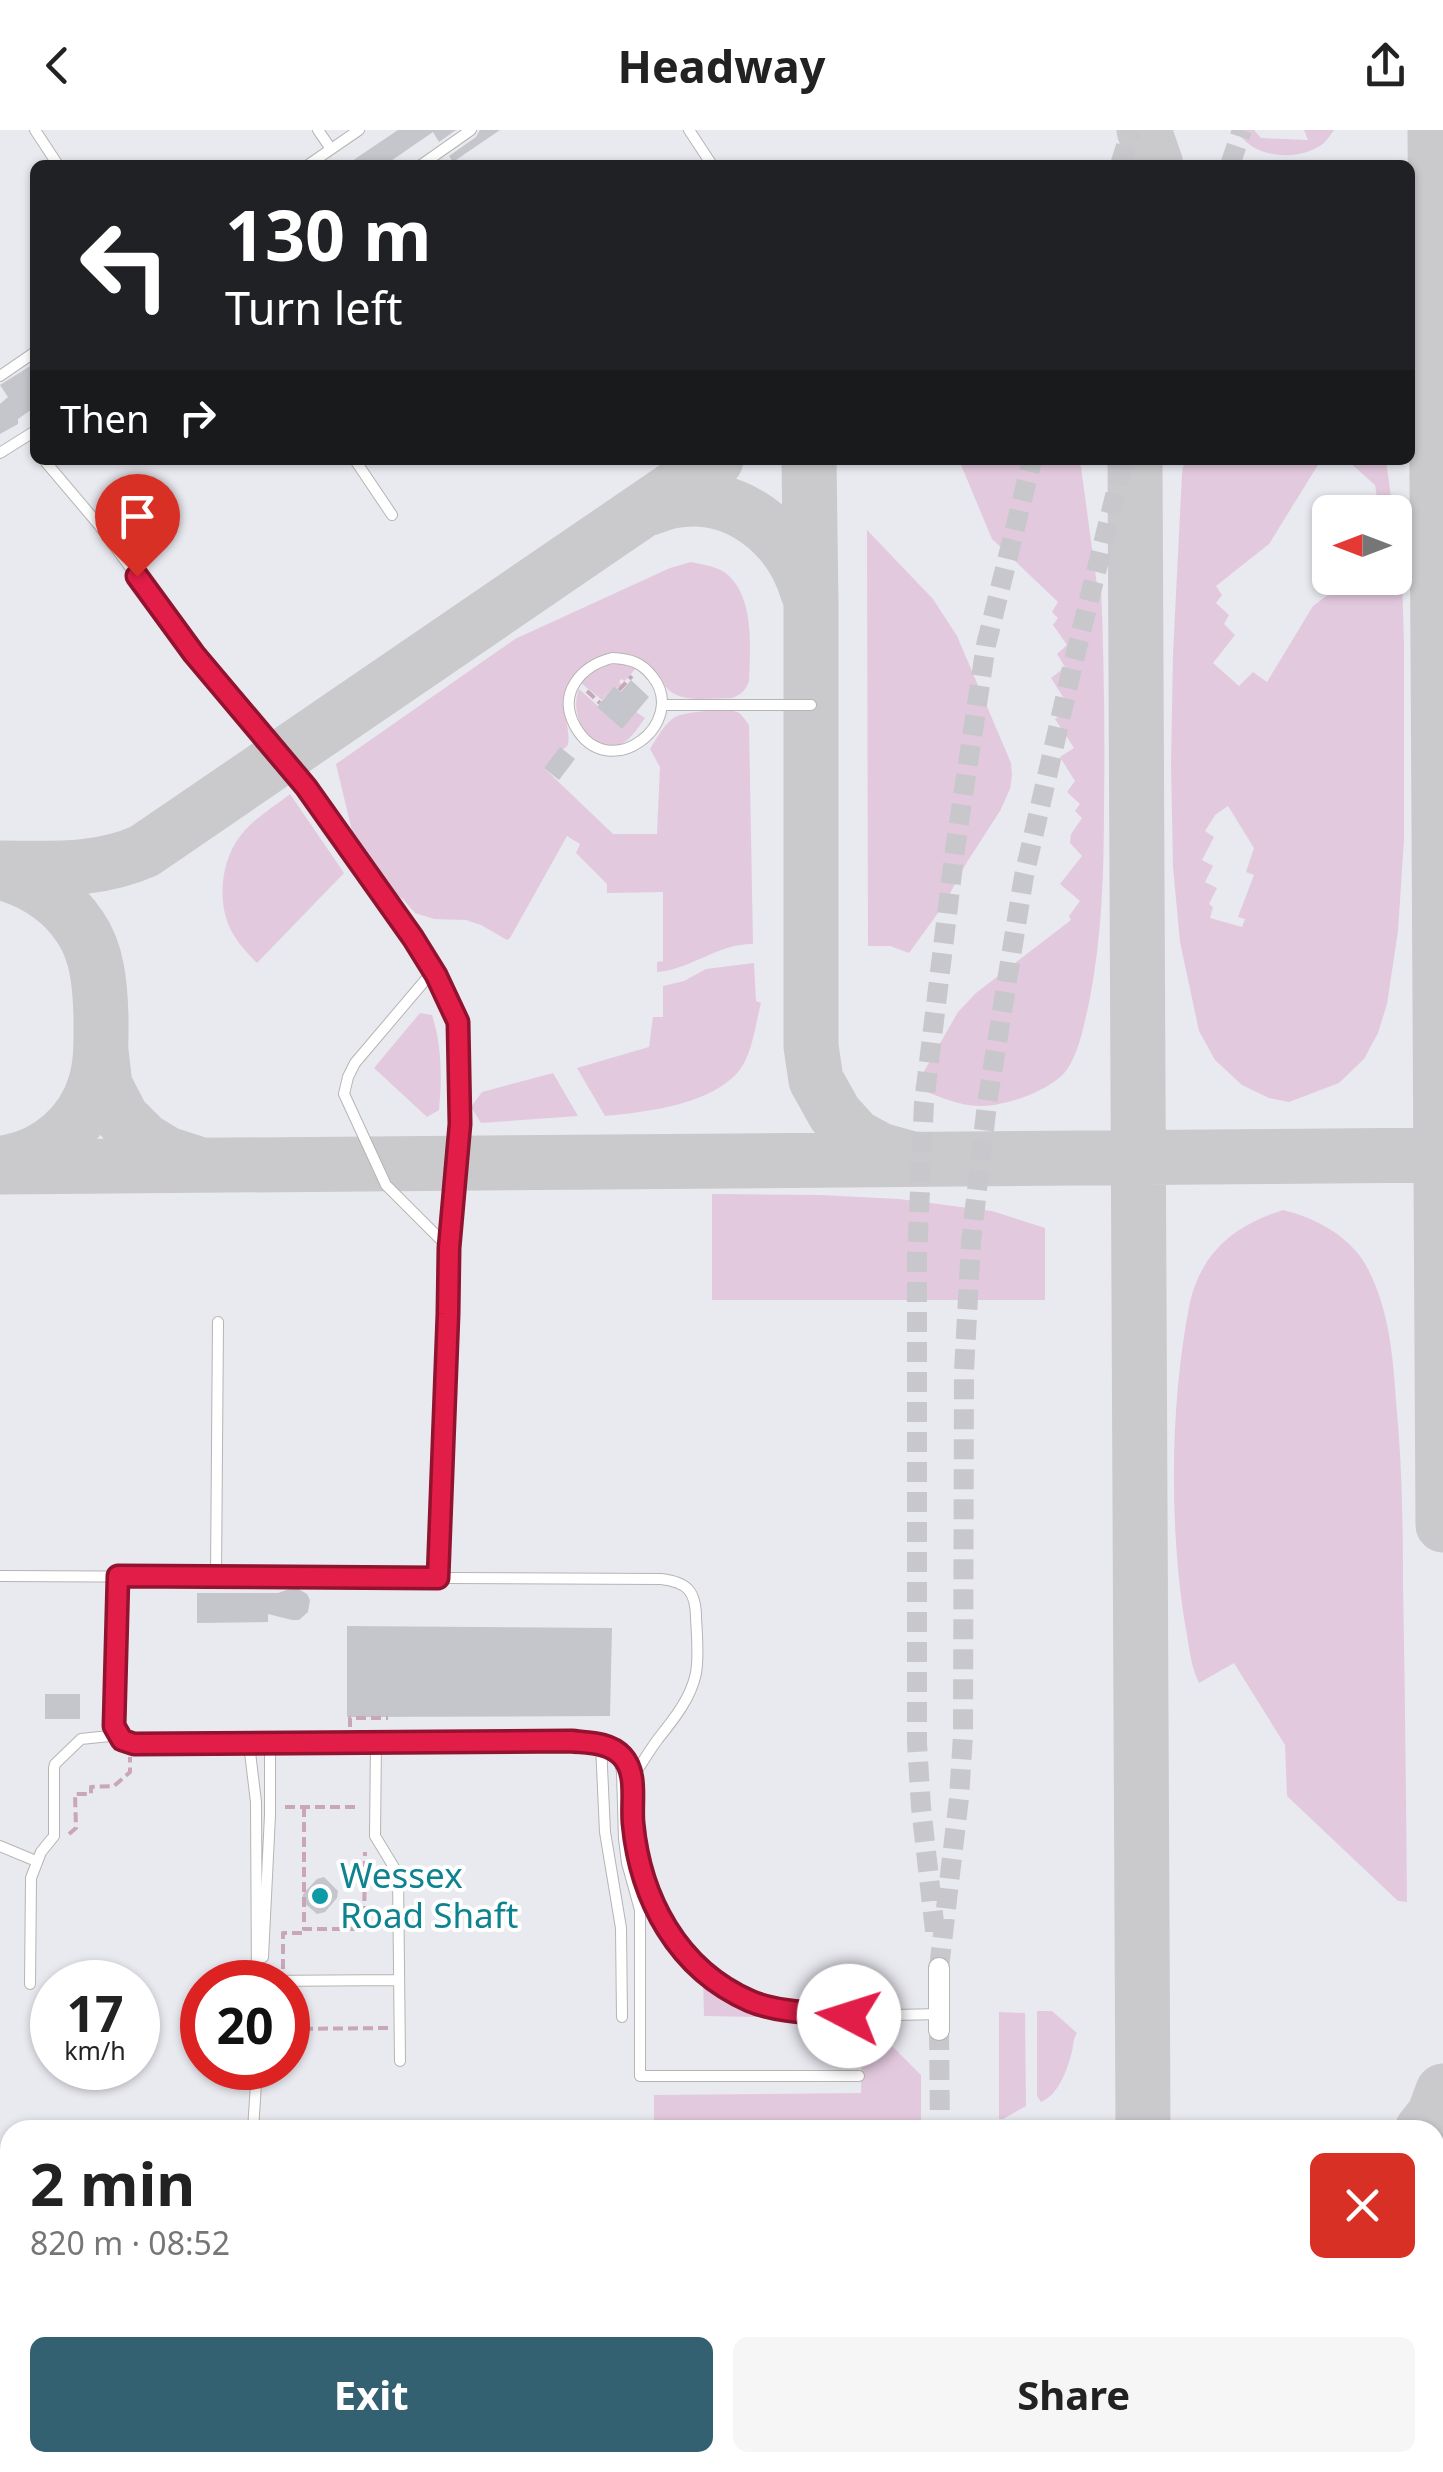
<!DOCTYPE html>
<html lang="en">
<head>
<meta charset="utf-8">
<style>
	:root { --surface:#fff; --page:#f6f6f6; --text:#222; --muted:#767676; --accent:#346172 }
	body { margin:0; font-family:"Noto Sans",sans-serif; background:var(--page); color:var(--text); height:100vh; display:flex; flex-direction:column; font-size:38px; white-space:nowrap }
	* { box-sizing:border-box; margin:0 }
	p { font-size:32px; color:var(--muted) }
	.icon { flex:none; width:55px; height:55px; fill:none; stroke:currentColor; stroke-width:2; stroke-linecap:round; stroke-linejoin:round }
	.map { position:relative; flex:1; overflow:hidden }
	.drawer { position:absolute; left:0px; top:1990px; width:1445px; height:352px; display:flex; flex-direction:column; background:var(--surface); border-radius:30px 30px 0 0; box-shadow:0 2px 8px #0004 }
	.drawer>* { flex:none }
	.guide { position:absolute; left:30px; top:30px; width:1385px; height:305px; border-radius:15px; box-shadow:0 2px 8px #0004; background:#202124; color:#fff; overflow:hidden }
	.needle { width:65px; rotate:270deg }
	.fabs { position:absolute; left:1312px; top:365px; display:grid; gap:20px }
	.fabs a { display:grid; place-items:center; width:100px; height:100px; border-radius:15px; background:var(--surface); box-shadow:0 2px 8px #0004; font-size:50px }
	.speed { position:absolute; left:30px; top:1830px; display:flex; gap:20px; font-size:50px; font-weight:700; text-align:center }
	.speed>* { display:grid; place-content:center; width:130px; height:130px; border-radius:50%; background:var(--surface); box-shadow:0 2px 8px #0004; line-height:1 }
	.speed small { font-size:25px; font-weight:400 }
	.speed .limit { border:15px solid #d22; background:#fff; color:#111 }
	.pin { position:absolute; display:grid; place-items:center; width:85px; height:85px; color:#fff; margin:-102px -42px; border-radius:50% 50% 50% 0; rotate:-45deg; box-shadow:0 0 10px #0007 }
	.pin .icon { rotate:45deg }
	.me { position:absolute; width:110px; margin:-55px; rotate:275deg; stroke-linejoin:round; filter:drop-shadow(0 0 8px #0008) }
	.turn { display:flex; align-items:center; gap:35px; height:210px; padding:0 30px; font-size:45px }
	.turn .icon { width:130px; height:130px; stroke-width:2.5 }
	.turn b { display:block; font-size:70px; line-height:85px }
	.then { display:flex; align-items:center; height:95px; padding:0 30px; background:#0003; gap:20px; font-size:38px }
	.round { display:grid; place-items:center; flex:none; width:105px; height:105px; border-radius:15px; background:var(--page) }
	.overview { display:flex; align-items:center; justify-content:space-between; height:170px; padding:0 30px }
	h1 { font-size:60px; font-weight:700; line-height:75px }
	.action { display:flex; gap:20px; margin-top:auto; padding:20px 30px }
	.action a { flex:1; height:115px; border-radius:15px; background:var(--accent); color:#fff; font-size:40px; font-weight:700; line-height:115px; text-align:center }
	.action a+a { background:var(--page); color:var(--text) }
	header { display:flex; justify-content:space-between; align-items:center; height:130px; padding:0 30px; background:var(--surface); font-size:45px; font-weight:700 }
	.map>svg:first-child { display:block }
</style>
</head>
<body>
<header><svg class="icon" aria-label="back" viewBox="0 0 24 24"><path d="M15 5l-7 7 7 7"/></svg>Headway<svg class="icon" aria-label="share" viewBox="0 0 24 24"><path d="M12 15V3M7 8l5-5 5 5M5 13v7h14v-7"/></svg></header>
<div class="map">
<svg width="1443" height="2342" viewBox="0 0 1443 2342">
	<rect width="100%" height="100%" fill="#e9e9f0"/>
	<path fill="#e3c9de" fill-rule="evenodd" d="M1235 0H1254L1261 8 1308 10 1304 0H1334C1331 4 1328 9 1324 13 1305 28 1273 29 1253 17 1246 13 1241 6 1235 0Z
		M959 330H1080L1097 455H1101C1104 529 1105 602 1104 676 1104 742 1102 808 1089 873 1084 894 1080 919 1068 938 1055 959 1005 977 980 976 958 976 935 965 915 957L958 882 976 863 1071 790 1069 786 1080 771 1060 754 1082 726 1070 713 1071 704 1082 688 1075 681 1080 674 1067 662 1075 651 1060 627 1074 618 1055 589 1070 578 1051 548 1065 537 1057 524 1067 515 1053 495 1058 488 1052 482 1058 472 992 409Z
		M1184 330H1321L1269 414 1216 456 1222 465 1216 473 1229 485 1224 494 1235 505 1213 533 1239 556 1253 542 1267 552 1313 476 1350 448H1395V409L1396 413 1401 414 1404 514V709L1398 801 1387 874 1378 903 1364 929 1339 953 1289 972 1269 968 1242 955 1215 930 1199 901 1180 812 1173 737 1171 633 1173 524 1182 344ZM1228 676 1254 718 1246 742 1254 745 1238 787 1245 789 1242 797 1210 788 1213 777 1209 774 1217 758 1205 752 1213 736 1202 730 1214 707 1205 701 1215 685Z
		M1347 330H1386L1393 382H1380L1375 378 1378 373 1375 355Z
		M867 400 933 469 957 506 1011 633 1012 645 1010 659 1000 681 967 732 943 776 909 823 890 816H868Z
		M691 432C703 435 718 436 728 445 755 470 750 518 749 551 746 560 741 565 732 568 714 568 685 573 670 561 661 553 656 538 644 532 614 519 576 528 566 561 560 582 571 596 568 615L544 638 613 704H657L660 637 650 619C657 608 664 594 675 587 684 582 730 577 739 583 742 585 747 592 749 595L753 814C716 814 693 839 657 842V832L663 831V762L607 763V754L576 723 580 714 567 706 510 808 507 810 481 795 466 790 434 789 415 783 403 769 388 762 352 701 336 634 515 509 670 438Z
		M624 533 636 538 625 551 621 549 619 552 622 555 617 558 614 556 602 570 581 553C593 538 607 534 624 533Z
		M579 559 622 598 636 582 645 588C639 596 632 608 623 613 595 630 567 588 579 559Z
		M290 664 344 743 257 833C246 822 235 810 229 796 217 768 222 728 241 705 254 688 274 677 290 664Z
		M754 833 756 871 761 873C756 892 753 918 743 935 719 974 647 982 605 986L577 938 649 917 653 887H663V856L684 851 706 839Z
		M420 883 432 885C442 916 442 948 439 980L427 987 374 938Z
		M553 943 578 986 481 993 471 977 482 962Z
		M712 1064 819 1065 899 1069 992 1081 1045 1098V1170H712Z
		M1283 1080C1316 1088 1352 1107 1368 1139 1389 1180 1393 1226 1396 1271 1402 1332 1403 1392 1403 1453 1405 1559 1406 1666 1407 1772L1398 1771 1287 1666 1285 1615 1234 1533 1199 1553C1190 1535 1189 1514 1185 1494 1169 1394 1170 1272 1190 1172 1193 1158 1200 1142 1208 1130 1226 1104 1254 1089 1283 1080Z
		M703 1848 719 1861 759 1884 760 1887 704 1886Z
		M1037 1881H1052L1077 1903C1072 1911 1074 1916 1071 1925 1066 1943 1058 1965 1041 1972L1037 1966Z
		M999 1882 1025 1883 1026 1976 1003 1989H999Z
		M862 1903 884 1908V1911L888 1912 921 1945V2000H654V1965L861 1963Z
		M975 2333H1099L1100 2342H975Z
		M1188 2333 1402 2332 1403 2342H1188Z"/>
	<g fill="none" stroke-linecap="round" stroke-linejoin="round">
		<path stroke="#cacacd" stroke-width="55" d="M1144 0 1156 35
			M1435 0 1443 1395
			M809 330 811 475V916L816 950 835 984 856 1007 880 1020 905 1027
			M1135 330 1143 2000
			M650 378C657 376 665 372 672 371 736 359 791 404 808 463
			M0 738C51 738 97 742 144 721L716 330
			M0 742C33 751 61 768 80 797 98 823 100 856 101 886 101 909 102 933 95 955 83 995 48 1025 8 1032
			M101 921 105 955 122 988 144 1010 167 1024 195 1033
			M0 1037 1443 1025
			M1422 2000 1434 1985 1443 1961
			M0 2059H10
			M1435 2122 1442 2134 1443 2144
			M1146 2332 1147 2342"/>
	</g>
	<path fill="#c5c6cb" d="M398 0H456L439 12 433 2 385 35H346Z
		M480 0H500L453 32 449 26 476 7Z
		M35 233V277L18 289V294L0 304V274L8 267 0 255Z
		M631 550 649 567 622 599 597 577 614 556 621 562Z
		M560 617 575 629 559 650 544 638Z
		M295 1457 307 1464 310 1470 308 1482 299 1490H292L268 1484V1492L197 1493V1463H278Z
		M347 1496 612 1498 610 1586 347 1587Z
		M45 1564H80V1589H45Z
		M324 1747 338 1761 337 1768 325 1782 317 1784 302 1771 303 1764 317 1749Z"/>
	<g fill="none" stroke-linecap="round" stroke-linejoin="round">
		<path stroke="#c8c8cc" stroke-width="20" stroke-dasharray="20 10" stroke-linecap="butt" d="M1120 35 1131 0
			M1230 35 1242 0
			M935 1801 921 1677 917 1613V1126L924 973 955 719 986 515 1032 330
			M939 1838 959 1668 963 1605 964 1241 971 1112 987 974 1024 746 1073 534 1124 330
			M939 1900 940 2000"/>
		<g stroke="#b6b5b1" stroke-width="12">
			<path id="lane" d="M35 0 58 35
				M318 0 331 19
				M689 0 712 35
				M308 35 359 0
				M421 35 471 0
				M0 246 35 222
				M0 323 35 301
				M44 330 99 395 194 524 306 657 413 808 436 845 458 892 460 994 449 1118 448 1184 438 1447
				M355 330 392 385
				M612 528C630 529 641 532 652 546 690 592 609 657 575 596 557 563 581 536 612 528Z
				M663 575H811
				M433 841 355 933 348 947 344 964 386 1055 449 1118
				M0 1446 661 1449C687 1452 696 1461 696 1488 697 1506 699 1525 696 1543 691 1568 674 1589 658 1609 649 1621 641 1635 632 1648
				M118 1446 114 1596 122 1610 134 1615 571 1611C588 1613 609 1612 622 1625 638 1643 631 1670 633 1692 640 1770 676 1836 748 1870 757 1874 768 1875 778 1877 831 1888 885 1885 939 1884
				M216 1447 218 1192
				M376 1613 375 1706 398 1744 400 1931
				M249 1614 256 1672 257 1852
				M601 1615 605 1702 621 1798 622 1887
				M620 1632 622 1642 624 1709 627 1733 640 1780V1946H859
				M0 1716 36 1731
				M263 1827 270 1685V1614
				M262 1851 399 1850
				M30 1854 31 1748 41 1722 54 1706V1638L55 1634 81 1609 119 1605
				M253 2000 257 1938
				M234 2332V2342
				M459 2332V2342
				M683 2342V2332
				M907 2342V2332"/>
		</g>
		<g stroke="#b6b5b1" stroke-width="22">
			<path id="street" d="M939 1838V1900
				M943 2332V2342"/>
		</g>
		<path stroke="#c9a7b9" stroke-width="4" stroke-dasharray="10 5" stroke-linecap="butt" d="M619 560 632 546
			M587 561 600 573
			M350 1597V1588H388
			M285 1677H360
			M304 1677V1799H364L365 1722
			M69 1704 76 1698 75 1664H91V1657L114 1656 130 1642V1627
			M283 1839V1803H304V1799
			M288 1899 388 1898"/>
		<use href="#lane" stroke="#fff" stroke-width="10"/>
		<use href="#street" stroke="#fff" stroke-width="20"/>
	</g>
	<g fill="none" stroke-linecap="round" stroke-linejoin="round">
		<g stroke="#92132f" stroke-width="25">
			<path id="route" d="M137 446 194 524 306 657 413 808 436 845 458 892 460 994 449 1118 448 1184 438 1448 118 1446 114 1596 122 1610 134 1614 571 1611C588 1613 609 1612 622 1626 638 1643 631 1671 633 1693 640 1768 677 1839 750 1871 778 1883 819 1883 849 1886"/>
		</g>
		<use href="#route" stroke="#e11d48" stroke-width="18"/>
	</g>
	<circle fill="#0f9aa8" stroke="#fff" stroke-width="4" cx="320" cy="1766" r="10"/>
	<g text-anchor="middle" stroke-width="8" stroke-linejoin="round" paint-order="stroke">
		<g font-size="35" fill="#0d838f" stroke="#fff" text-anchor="start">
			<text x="340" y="1758">Wessex<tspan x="340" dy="40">Road Shaft</tspan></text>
		</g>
	</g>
</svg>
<div class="fabs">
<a><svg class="needle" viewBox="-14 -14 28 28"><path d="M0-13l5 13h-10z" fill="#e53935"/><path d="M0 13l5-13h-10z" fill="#767676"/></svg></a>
</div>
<div class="speed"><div>17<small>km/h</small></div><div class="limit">20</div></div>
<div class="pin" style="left:137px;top:446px;background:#d93025"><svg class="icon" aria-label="arrive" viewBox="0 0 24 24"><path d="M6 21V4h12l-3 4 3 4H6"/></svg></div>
<svg class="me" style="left:849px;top:1886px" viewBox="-20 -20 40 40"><circle r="19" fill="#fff"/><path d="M0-13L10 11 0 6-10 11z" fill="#e11d48"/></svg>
<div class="guide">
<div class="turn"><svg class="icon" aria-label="left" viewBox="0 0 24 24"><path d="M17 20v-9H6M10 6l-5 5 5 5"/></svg><div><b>130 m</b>Turn left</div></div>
<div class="then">Then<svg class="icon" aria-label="right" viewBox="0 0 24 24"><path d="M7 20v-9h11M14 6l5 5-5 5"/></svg></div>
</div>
<section class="drawer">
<div class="overview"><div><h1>2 min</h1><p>820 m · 08:52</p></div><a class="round" style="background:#d93025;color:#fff"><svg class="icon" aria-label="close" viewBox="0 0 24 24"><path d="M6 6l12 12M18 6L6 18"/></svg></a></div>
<div class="action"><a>Exit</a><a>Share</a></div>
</section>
</div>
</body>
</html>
